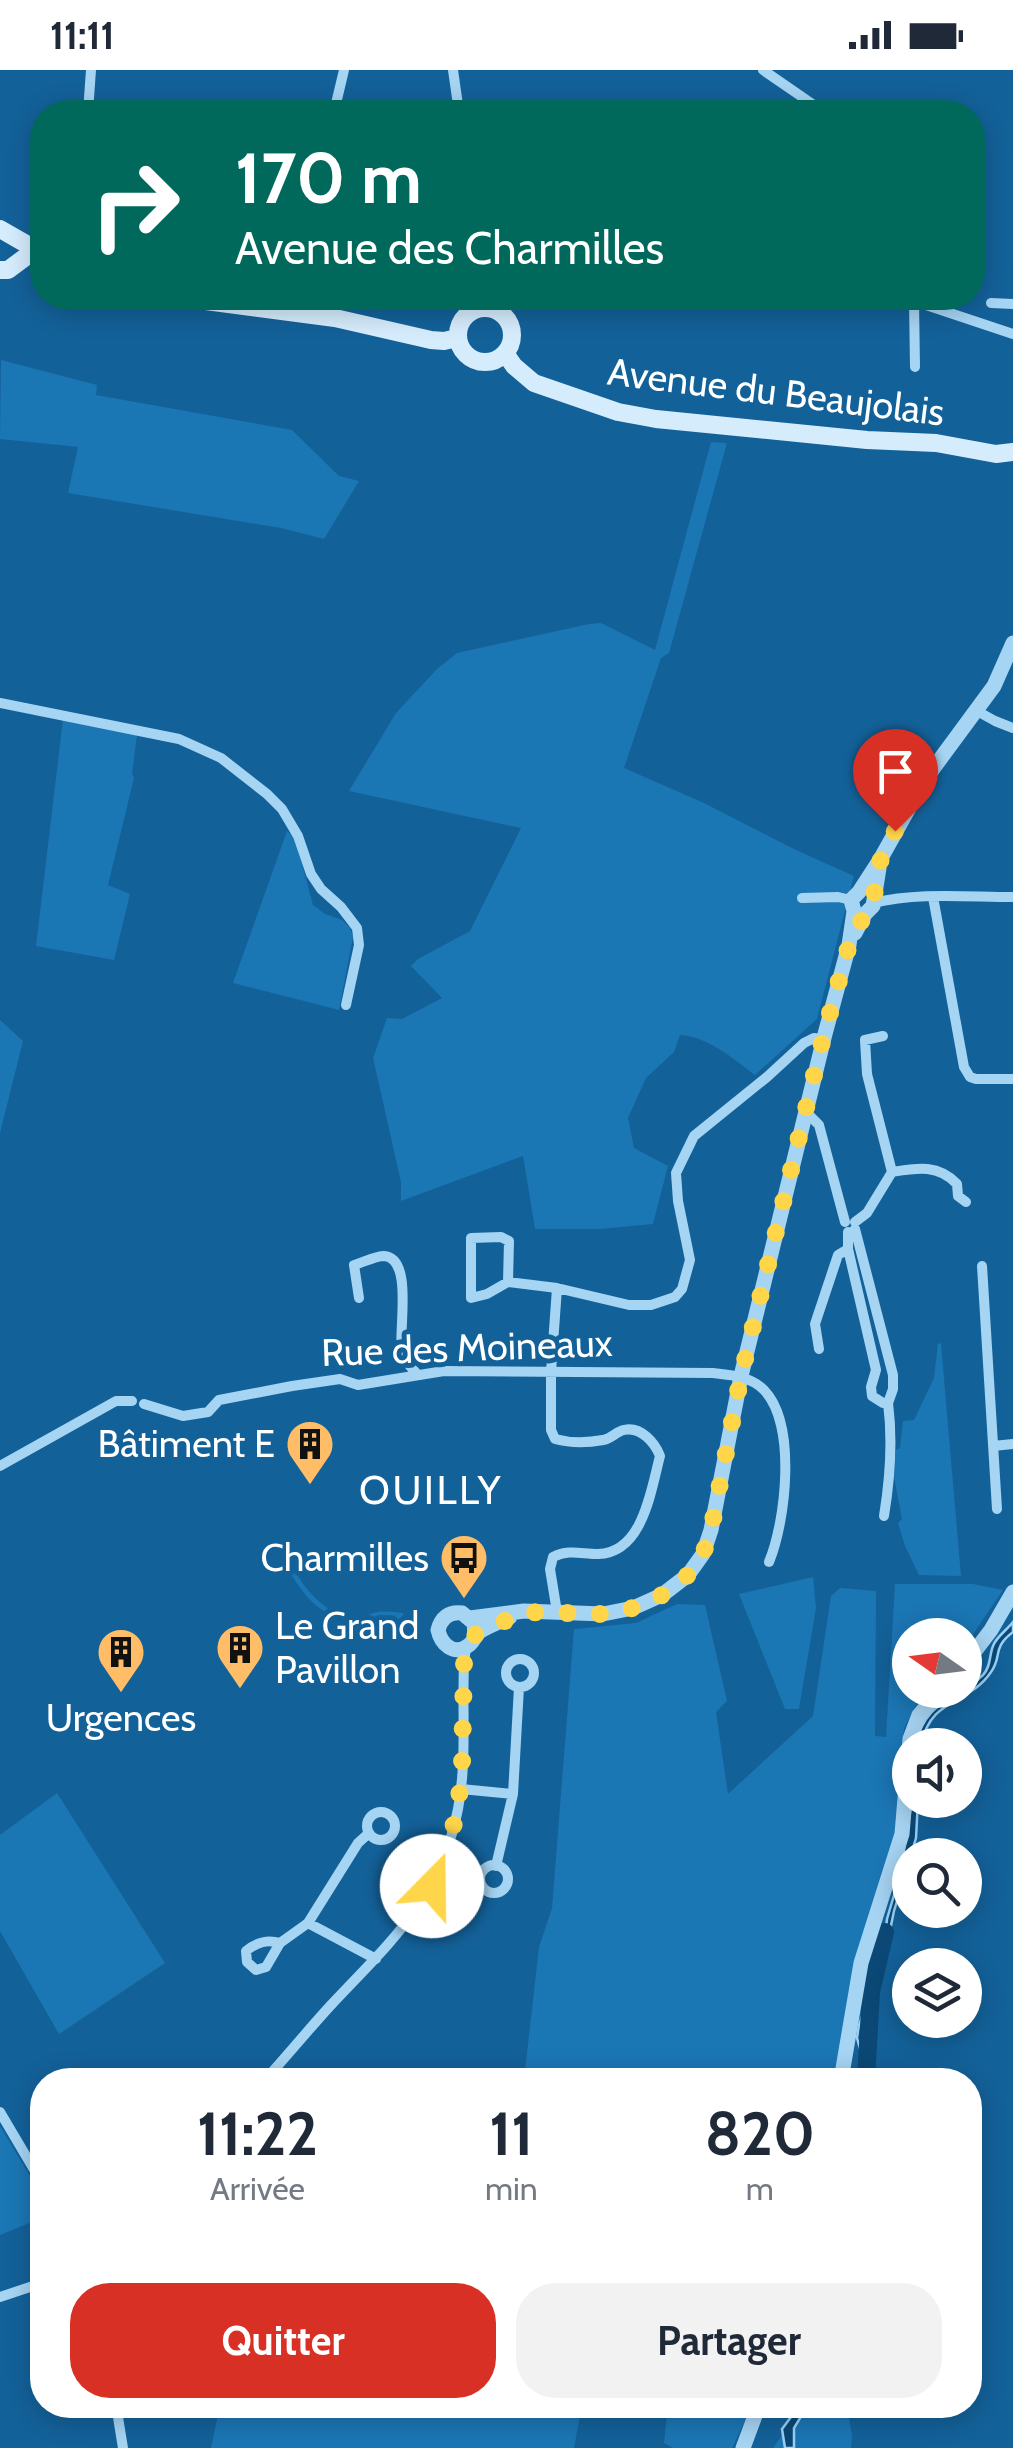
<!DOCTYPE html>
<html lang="fr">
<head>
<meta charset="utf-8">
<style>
	:root { --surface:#fff; --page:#f2f2f3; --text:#1f2937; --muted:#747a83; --accent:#d93025 }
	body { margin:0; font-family:Cabin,sans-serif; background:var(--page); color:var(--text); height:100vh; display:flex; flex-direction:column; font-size:38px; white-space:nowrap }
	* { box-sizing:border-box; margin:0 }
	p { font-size:32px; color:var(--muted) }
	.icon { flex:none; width:55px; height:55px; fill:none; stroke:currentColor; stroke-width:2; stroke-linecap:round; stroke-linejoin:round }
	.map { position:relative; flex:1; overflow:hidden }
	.drawer { position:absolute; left:30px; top:1998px; width:952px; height:350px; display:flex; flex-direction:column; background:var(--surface); border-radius:40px; box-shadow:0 5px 25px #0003 }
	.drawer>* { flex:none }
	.guide { position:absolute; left:30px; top:30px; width:955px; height:210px; border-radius:40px; box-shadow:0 5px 25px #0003; background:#00695c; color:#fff; overflow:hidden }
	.needle { width:65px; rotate:284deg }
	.buttons { position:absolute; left:892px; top:1548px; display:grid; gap:20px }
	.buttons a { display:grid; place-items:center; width:90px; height:90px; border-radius:50%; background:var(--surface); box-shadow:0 5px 25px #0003; font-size:50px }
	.pin { position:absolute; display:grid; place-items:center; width:85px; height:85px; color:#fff; margin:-102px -42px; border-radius:50% 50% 50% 0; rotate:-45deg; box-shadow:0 0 10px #0007 }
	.pin .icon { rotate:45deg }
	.me { position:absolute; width:110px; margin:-55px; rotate:22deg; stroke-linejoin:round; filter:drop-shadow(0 0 8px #0008) }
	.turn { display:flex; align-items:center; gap:35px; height:210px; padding:0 40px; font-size:45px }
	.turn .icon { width:130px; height:130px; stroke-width:2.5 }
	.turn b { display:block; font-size:70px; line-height:85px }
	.eta { display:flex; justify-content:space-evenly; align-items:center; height:170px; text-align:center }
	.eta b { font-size:60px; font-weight:700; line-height:70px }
	.action { display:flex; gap:20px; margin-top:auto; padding:20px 40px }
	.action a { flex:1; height:115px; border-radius:40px; background:var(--accent); color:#fff; font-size:40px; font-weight:700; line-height:115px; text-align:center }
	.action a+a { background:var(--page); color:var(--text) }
	.status { display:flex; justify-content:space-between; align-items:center; height:70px; padding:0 50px; background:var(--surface); direction:ltr }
	.status svg { height:28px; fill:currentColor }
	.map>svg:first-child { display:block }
</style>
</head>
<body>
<div class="status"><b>11:11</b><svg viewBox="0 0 49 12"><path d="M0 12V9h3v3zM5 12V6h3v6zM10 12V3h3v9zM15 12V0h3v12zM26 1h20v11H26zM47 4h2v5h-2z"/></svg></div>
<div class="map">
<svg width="1013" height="2378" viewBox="0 0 1013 2378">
	<rect width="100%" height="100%" fill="#136199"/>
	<path fill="#1b76b4" d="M1 290 97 315 96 325 292 360 339 406 359 411 324 469 281 458 68 423 78 377 0 369Z
		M711 372 727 373 669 583 661 588 624 698 704 733 796 780 854 806 817 949 755 1005C733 989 709 967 680 965L674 982 646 1008 628 1048 634 1078 668 1096 653 1154 599 1159H535L523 1086 401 1131V1112L373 988 387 948 402 949 442 928 411 896 418 889 470 861 521 758 349 721 396 643 437 599 457 583 589 554 601 553 655 580Z
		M63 649 137 665 132 704 134 708 108 815 130 824 114 890 36 876Z
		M287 761 295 768 313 835 325 844 342 850 350 858 353 867 339 940 233 913Z
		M0 950 23 971 0 1063Z
		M938 1273 941 1274 961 1506 919 1505 905 1476 898 1453 902 1449 894 1407 896 1380 900 1378 903 1351 914 1350 934 1308Z
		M292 1496C306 1521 329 1551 363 1546 368 1546 373 1542 378 1542 386 1541 395 1542 403 1543L404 1552C343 1551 321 1556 288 1499Z
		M813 1507 816 1538 799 1639H785L739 1524Z
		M895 1514H973L1003 1520 965 1576V1565H910V1620H929L914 1638 904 1659 895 1763 836 2010H524L539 1877 552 1838 574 1559 636 1553 677 1534 705 1535 727 1631 716 1642 728 1724 813 1646 831 1526 840 1518 876 1521 875 1666 886 1667Z
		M57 1723 165 1893 59 1964 0 1861V1765Z
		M0 2056 42 2126V2148L0 2165Z
		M220 2335H582L574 2378H211Z
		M668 2335H725L749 2342 732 2378H673L664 2373Z
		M803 2335H847L852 2366 851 2378H773Z"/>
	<path fill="#0b4876" stroke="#98d1f6" stroke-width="2.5" d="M1013 1552V1562C991 1579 1003 1585 991 1602 968 1636 931 1626 921 1675H915C927 1629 953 1633 983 1605 991 1597 989 1586 993 1576 996 1567 1007 1560 1013 1552Z
		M912 1730H918L916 1768 894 1841 888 1870 880 1883 877 1910 866 1945 864 1962 872 1998 871 2010H863L864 1993 857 1968 859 1955 874 1912V1886L885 1865 887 1849 900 1805Z
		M800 2335H808L794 2358V2378H785L782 2359Z"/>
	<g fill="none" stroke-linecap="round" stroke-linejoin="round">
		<path stroke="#0b4876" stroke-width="18" d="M866 2010 871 1922 885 1862"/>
		<path stroke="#a6d4f3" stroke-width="10" d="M453 0 459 42
			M763 0 824 42
			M88 42 91 0
			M334 42 344 0
			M482 228 483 237
			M913 228 914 231 1013 264
			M914 231 915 297
			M991 233 1013 234
			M0 633 179 669 221 688 267 724 282 739 298 766 311 804 321 819 341 837 357 858 359 875 346 935
			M977 641 995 651 1013 658
			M933 827 964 997 970 1007 976 1009H1013
			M802 828 838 827 851 830
			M873 833C918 822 967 827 1013 827
			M883 966 865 970 867 1004 892 1102
			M807 1043 819 1055 845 1152
			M855 1152 867 1143 892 1102C917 1098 938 1094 957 1114L958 1126 966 1132
			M848 1162V1179L876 1300 871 1317 872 1326 883 1333H888L893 1319V1305L855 1159
			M982 1196 997 1439
			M508 1212 509 1171 501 1167 471 1168V1228L487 1224 508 1212 557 1218 629 1235H651L675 1227 682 1219 690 1190 678 1131 676 1103 694 1066 767 1007 804 973 814 968 823 969
			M359 1228 354 1195C362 1193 375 1186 384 1186 414 1188 398 1262 402 1280 404 1291 411 1297 418 1305
			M819 1279 815 1254 838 1185 848 1179
			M144 1334 183 1346 208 1342 219 1330 292 1316 340 1309 358 1315 444 1301 713 1303C731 1305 750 1306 764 1320 797 1354 786 1451 769 1492
			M993 1376 1013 1374
			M0 1396 116 1331H132
			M884 1446C890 1409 893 1371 888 1333
			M557 1542 550 1499 553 1487C569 1479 581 1484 598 1484 643 1483 651 1420 660 1386 655 1373 641 1356 624 1360 617 1361 611 1369 603 1370 587 1373 570 1373 555 1369L551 1360V1302L557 1218
			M506 1603a14 14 0 1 1 28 0a14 14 0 1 1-28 0Z
			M461 1719 513 1724 496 1796
			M513 1724 519 1617
			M367 1756a14 14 0 1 1 28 0a14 14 0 1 1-28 0Z
			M480 1809a14 14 0 1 1 28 0a14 14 0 1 1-28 0Z
			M308 1853 376 1889
			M280 1873C267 1869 257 1872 246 1881L247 1892 256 1900 266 1897 280 1873 308 1853 358 1773 368 1764
			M265 2010C287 1986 308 1960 331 1935 390 1872 440 1830 458 1739 467 1692 462 1641 464 1594L466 1577
			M0 2042 42 2113
			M0 2227 42 2213
			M116 2335 123 2378"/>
		<path stroke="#a6d4f3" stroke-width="15" d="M855 863 865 844 873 836 879 798
			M470 1548 524 1541 603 1544 633 1538 662 1525 688 1505 703 1484 711 1460 741 1306 825 964 849 875 854 841 851 830 859 822 881 788 924 711 994 616 1013 573
			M475 1565 474 1553 462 1543C449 1541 441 1548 438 1560 441 1574 454 1587 469 1575 473 1572 475 1566 479 1562 488 1556 500 1552 510 1547
			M965 1594 991 1560 1013 1522
			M841 2010 861 1893 902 1764 910 1669 919 1645 940 1620
			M743 2378 759 2335"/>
		<path stroke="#d5ecfd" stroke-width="18" d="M0 159 42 183
			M0 200H8L35 180
			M183 228 335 248 431 270 444 271 457 268
			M458 265a27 27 0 1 1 54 0a27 27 0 1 1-54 0Z
			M505 283 514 296 534 313 618 342 656 349 867 370 936 373 996 384 1013 382"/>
	</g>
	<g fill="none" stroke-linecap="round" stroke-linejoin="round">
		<path stroke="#ffd54a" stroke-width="18" stroke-dasharray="0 32.4" d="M432 1816 446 1783 458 1739 462 1695 464 1594 466 1577 475 1565 524 1542 603 1544 633 1538 662 1525 688 1505 703 1484 711 1460 741 1306 824 964 849 875 865 844 872 836 881 788 895 761"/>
	</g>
	<defs>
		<g id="building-pin" transform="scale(2.5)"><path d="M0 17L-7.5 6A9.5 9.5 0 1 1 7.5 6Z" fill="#ffbd68" stroke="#136199"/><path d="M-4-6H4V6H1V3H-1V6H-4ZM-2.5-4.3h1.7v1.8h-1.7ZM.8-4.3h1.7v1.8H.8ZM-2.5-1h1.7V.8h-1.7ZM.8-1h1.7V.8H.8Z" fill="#111"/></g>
		<g id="bus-pin" transform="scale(2.5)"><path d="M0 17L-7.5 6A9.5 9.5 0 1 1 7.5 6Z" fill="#ffbd68" stroke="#136199"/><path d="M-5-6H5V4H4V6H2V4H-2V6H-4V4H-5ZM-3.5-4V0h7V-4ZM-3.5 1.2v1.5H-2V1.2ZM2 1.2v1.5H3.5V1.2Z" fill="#111"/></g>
	</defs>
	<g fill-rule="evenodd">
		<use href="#building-pin" x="310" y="1374"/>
		<use href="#bus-pin" x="464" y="1488"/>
		<use href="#building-pin" x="240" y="1578"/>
		<use href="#building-pin" x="121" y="1582"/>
	</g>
	<g text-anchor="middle" stroke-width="10" stroke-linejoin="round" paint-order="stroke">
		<g font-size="38" fill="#fff" stroke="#136199">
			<text transform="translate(776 322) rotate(7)" y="13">Avenue du Beaujolais</text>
			<text transform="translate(467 1278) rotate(-2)" y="13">Rue des Moineaux</text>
		</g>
		<g font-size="38" fill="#fff" stroke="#136199" text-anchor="end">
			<text x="275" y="1387">Bâtiment E</text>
			<text x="429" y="1501">Charmilles</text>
			<text x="275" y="1569" text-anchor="start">Le Grand<tspan x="275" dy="44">Pavillon</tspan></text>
			<text x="121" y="1661" text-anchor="middle">Urgences</text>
		</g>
		<g font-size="40" letter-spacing="2.5" fill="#fff" stroke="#136199">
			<text x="431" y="1434">OUILLY</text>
		</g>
	</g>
</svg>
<div class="buttons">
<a><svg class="needle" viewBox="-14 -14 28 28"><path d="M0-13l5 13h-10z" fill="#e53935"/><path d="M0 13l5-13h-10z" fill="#747a83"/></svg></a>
<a><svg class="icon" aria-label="sound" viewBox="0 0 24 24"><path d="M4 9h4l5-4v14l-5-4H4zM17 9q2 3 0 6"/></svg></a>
<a><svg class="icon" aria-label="search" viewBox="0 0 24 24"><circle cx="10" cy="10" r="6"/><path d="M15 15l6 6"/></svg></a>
<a><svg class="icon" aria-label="layers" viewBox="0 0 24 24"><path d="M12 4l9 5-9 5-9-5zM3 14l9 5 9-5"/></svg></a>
</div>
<div class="pin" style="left:895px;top:761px;background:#d93025"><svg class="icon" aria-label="arrive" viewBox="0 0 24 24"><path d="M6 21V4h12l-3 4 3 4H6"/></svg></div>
<svg class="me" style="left:432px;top:1816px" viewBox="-20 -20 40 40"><circle r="19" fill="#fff"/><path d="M0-13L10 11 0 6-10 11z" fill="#ffd54a"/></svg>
<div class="guide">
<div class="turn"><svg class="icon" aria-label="right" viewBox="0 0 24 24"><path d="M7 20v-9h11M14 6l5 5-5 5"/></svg><div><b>170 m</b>Avenue des Charmilles</div></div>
</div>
<section class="drawer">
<div class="eta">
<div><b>11:22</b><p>Arrivée</p></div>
<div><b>11</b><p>min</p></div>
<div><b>820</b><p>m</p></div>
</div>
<div class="action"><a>Quitter</a><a>Partager</a></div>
</section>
</div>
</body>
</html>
